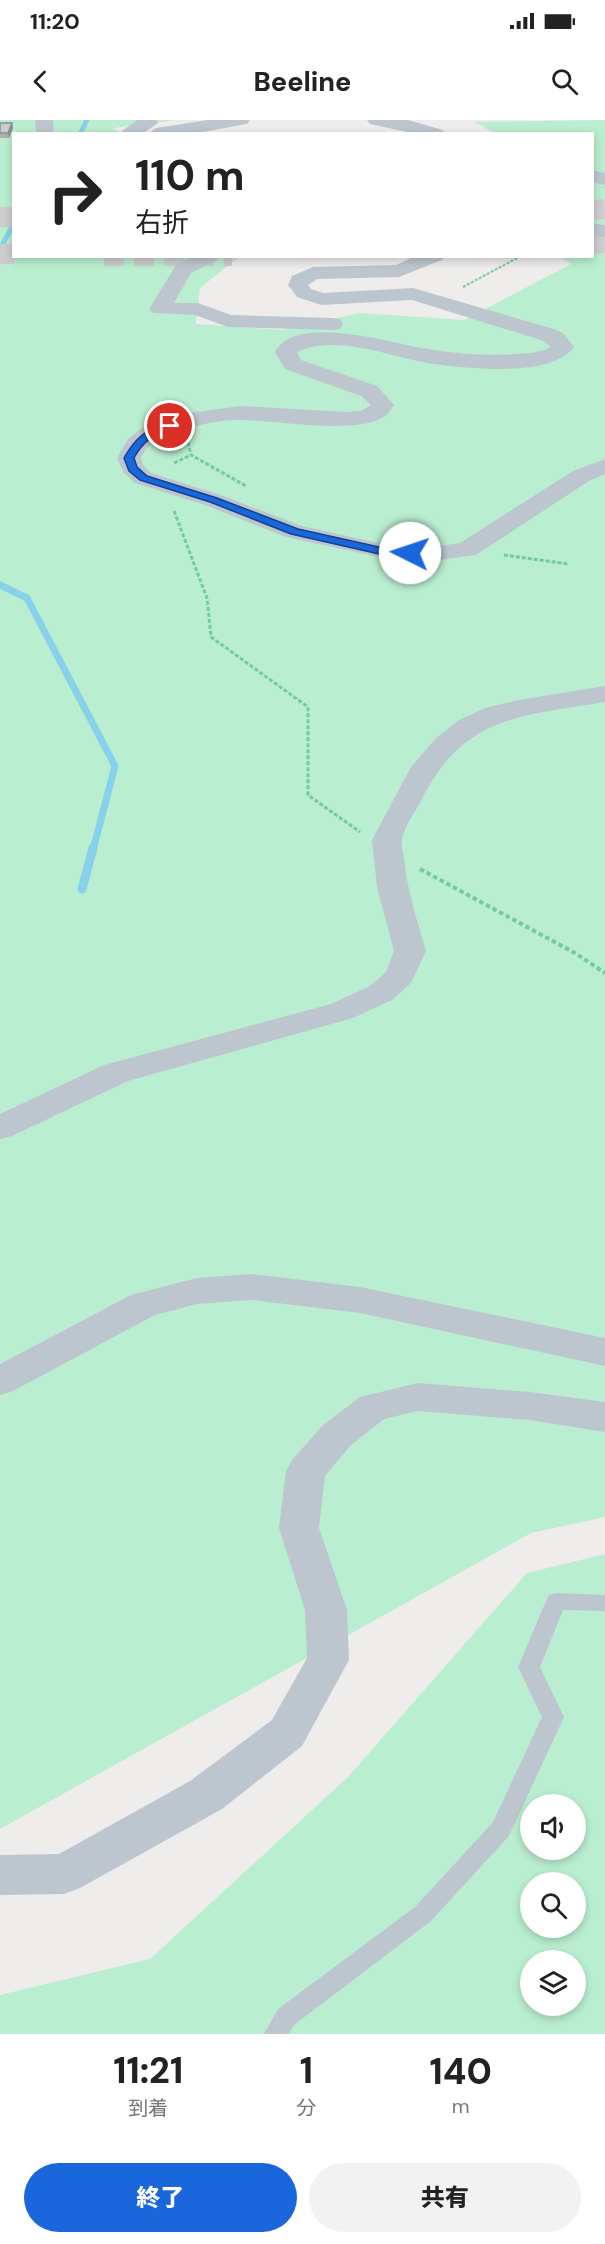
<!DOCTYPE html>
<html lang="ja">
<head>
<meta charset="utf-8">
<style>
	:root { --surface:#fff; --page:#f2f2f2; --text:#222; --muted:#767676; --accent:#1a67dc }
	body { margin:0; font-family:"DM Sans","Noto Sans JP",sans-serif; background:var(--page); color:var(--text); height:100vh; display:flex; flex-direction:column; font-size:22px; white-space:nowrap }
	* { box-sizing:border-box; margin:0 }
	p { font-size:20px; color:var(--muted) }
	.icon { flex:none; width:33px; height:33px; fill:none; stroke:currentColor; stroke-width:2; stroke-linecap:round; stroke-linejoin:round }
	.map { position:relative; height:1914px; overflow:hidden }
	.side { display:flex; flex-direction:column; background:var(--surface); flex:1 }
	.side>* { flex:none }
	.banner { position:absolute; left:12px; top:12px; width:582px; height:126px; border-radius:0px; box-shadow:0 3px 9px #0003; background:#fff; color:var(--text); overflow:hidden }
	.buttons { position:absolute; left:520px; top:1674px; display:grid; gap:12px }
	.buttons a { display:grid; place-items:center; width:66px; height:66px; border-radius:50%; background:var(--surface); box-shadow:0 3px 9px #0003; font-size:30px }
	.pin { position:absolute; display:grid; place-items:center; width:51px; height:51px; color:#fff; margin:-26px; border:3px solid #fff; border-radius:50%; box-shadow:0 2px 6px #0007 }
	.me { position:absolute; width:66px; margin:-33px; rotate:274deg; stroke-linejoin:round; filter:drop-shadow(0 0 4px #0008) }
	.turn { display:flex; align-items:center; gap:21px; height:126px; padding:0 24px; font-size:27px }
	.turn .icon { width:78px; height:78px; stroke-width:2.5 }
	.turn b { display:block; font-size:42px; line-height:51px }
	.eta { display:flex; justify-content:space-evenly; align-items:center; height:102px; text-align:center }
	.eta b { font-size:36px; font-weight:800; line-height:42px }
	.cta { display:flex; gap:12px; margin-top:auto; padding:12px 24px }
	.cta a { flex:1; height:69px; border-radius:36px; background:var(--accent); color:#fff; font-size:24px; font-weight:800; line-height:69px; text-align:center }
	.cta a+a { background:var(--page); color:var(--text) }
	.status { display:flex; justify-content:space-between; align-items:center; height:42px; padding:0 30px; background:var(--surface); direction:ltr }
	.status svg { height:16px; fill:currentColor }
	header { display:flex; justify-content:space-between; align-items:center; height:78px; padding:0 24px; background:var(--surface); font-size:27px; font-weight:800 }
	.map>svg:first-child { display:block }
</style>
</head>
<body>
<div class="status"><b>11:20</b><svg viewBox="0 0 49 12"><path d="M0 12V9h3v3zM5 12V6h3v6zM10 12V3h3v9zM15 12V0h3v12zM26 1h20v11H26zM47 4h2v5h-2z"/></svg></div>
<header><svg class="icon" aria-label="back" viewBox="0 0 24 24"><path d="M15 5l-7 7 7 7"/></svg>Beeline<svg class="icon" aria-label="search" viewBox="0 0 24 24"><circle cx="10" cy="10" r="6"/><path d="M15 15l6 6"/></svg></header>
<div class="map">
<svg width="605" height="1914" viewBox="0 0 605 1914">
	<rect width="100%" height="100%" fill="#efecec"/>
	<path fill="#baeed0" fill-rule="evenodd" d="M0 0H176L113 8 121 13 14 14V136L239 137 200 168 196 204 282 210 359 193 464 200 571 144 561 137 592 136V14L495 13 474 2 605 0V1397L531 1413 0 1709Z
		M605 1434V1914H0V1875L150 1839 348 1657 527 1453ZM531 1684H576V1730H531ZM531 1762H576V1808H531ZM531 1840H576V1886H531Z"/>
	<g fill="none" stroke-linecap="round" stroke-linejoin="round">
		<path stroke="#87d2ea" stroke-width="5" d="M80 14 87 0
			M0 129 14 103"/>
		<path stroke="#87d2ea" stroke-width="7" d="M0 465 27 478 115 646 93 730"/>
		<path stroke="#87d2ea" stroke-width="9" d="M82 769 93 728"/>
		<path stroke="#cdcdcf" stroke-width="20" stroke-dasharray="20 10" stroke-linecap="butt" d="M592 90 605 89
			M0 97H14
			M592 124 605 123
			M0 134H14
			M104 136H232"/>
		<path stroke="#73cba3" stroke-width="2" stroke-dasharray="3 1.5" stroke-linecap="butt" d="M463 167 521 136"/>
		<path stroke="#73cba3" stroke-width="3" stroke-dasharray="4 2" stroke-linecap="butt" d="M188 322 191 335 246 366
			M174 343 191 335
			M174 391 207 478 211 517 308 587V675L360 712
			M504 435 568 444"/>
		<path stroke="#73cba3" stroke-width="4" stroke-dasharray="4.5 3" stroke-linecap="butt" d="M420 749 575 833 605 853"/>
		<path fill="#bdc6cf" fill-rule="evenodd" d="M556 1473 605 1475V1491L563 1490 540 1547 564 1597 509 1716 431 1801 294 1905 289 1914H264L278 1889 415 1787 493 1702 542 1597 518 1547 546 1481 549 1475Z"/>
		<path fill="#bdc6cf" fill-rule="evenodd" d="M35 0H53L54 14H36Z
			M137 0H156L158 3 142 14H118Z
			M208 0H250L247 4 241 5 192 14H147L156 8Z
			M367 0H408L443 10 446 14H416L370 4Z
			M592 50 605 53V65L592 62Z
			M592 103 605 105V117L592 115Z
			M193 136H220L217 140 191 153 174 183H198L231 195 332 198 340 199 343 204 340 209 332 210 228 207 195 195 153 193 149 189 176 145Z
			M416 136H445L442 140 399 157 317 159 308 165 311 169 323 173 413 168 557 210 564 214 574 227C552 259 462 248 428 243 386 236 338 214 297 232L301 240 377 266 394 285C391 290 387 295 382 298 353 314 278 301 244 300 225 299 203 304 185 309 165 314 150 319 141 338L143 345 151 353 221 375 302 406 388 425 432 427 460 423 573 351 605 339V354L589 361 476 435 432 441 388 439 286 417 205 385 135 363 124 353 117 338 128 319 148 304 196 292 241 286 346 292 361 291 371 285 361 276 285 249 275 232C296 192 394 224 428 229 457 234 487 236 515 234 528 233 540 233 551 227L541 220 412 180 321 185 297 177 288 165 292 156 313 147 396 145Z
			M605 566V582C522 596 464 595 422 679 416 691 404 706 402 720 401 725 403 733 404 738 407 770 417 800 426 831L411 863 392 880 353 898 128 961 12 1016 0 1019V994L104 945 331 884 370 866 386 852 394 831 377 767 372 720 411 647 436 618 459 600 485 588 519 580Z
			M251 1154 360 1167 605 1218V1246L360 1193 251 1180 197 1184 155 1195 13 1271 0 1275V1244L131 1175 197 1158Z
			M418 1263 530 1272 605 1282V1312L530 1300 418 1291 384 1299 350 1326 325 1356 319 1408 347 1490 349 1540 302 1626 222 1689 80 1768 64 1774 0 1775V1735L59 1734 190 1661 272 1600 307 1538 305 1490 279 1408 286 1351 292 1340 322 1306 360 1277Z"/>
	</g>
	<path fill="#adafb4" d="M0 3H12L13 8 9 18H0Z"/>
	<path fill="#8d8e92" d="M12 3 13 8 9 18 8 13Z"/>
	<path fill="#c9cbd1" stroke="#8d8e92" stroke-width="1.5" d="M0 3H12L8 13H0Z"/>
	<path fill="#1a67dc" stroke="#11438f" stroke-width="1.5" d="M170 303 173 304V308C155 312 143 321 134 338L137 347 147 356 217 378 298 409 388 429 410 430 415 433 410 436H388L291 414 210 382 140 360 129 351 124 338C135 318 148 307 170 303Z"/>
</svg>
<div class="buttons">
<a><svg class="icon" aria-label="sound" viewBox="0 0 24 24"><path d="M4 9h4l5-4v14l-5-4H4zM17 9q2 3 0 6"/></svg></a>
<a><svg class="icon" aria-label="search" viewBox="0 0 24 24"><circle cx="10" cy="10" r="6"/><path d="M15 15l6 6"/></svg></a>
<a><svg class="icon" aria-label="layers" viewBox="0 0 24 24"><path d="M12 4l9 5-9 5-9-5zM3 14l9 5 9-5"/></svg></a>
</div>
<div class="pin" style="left:170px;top:306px;background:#d93025"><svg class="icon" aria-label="arrive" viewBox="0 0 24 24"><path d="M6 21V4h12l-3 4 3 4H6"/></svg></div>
<svg class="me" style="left:410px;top:433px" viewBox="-20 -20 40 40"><circle r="19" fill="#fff"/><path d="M0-13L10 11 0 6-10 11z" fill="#1a67dc"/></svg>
<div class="banner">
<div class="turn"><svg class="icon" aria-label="right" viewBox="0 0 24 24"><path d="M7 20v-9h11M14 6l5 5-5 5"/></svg><div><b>110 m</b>右折</div></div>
</div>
</div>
<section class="side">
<div class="eta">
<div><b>11:21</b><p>到着</p></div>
<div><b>1</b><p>分</p></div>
<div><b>140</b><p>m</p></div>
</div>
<div class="cta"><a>終了</a><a>共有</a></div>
</section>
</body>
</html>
